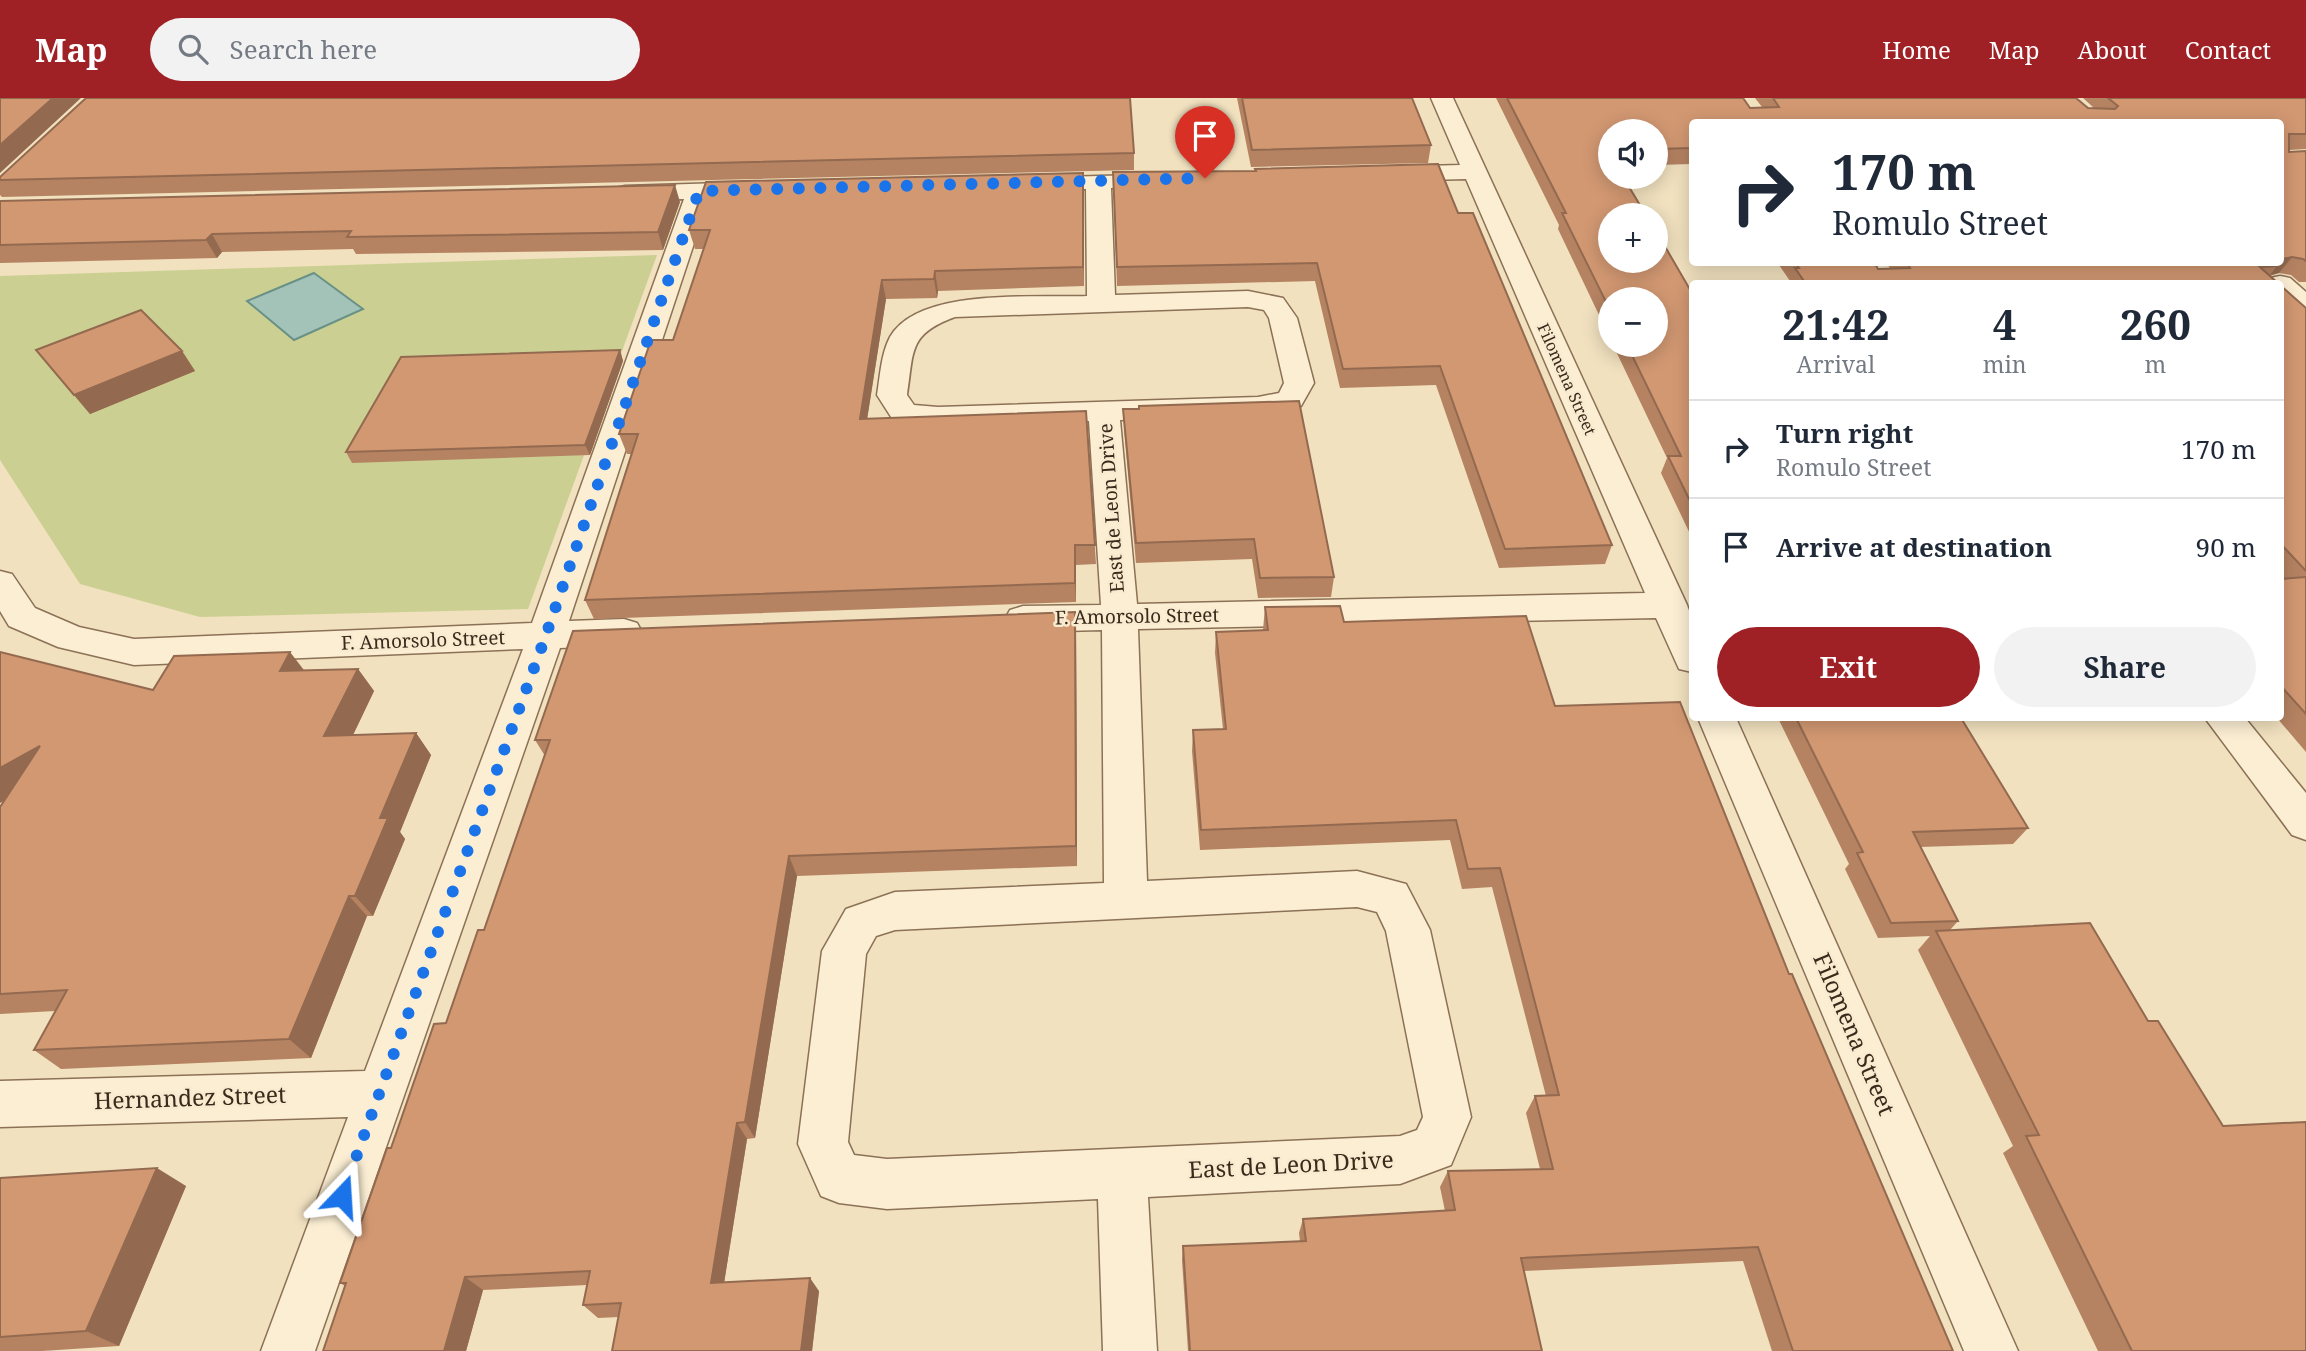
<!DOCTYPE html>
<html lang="en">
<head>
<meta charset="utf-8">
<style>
	:root { --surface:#fff; --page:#f2f2f3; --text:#1f2937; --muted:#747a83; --line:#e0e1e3; --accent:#9f2125 }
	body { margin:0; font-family:"Noto Serif",serif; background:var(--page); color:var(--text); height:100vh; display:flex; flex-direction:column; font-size:26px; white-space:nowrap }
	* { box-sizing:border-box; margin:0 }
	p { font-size:23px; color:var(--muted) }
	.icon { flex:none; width:38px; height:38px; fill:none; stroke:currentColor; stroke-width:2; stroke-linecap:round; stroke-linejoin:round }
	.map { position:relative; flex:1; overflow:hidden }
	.sheet { position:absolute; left:1689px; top:182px; width:595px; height:441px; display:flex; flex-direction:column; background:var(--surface); border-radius:7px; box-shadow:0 4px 18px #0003 }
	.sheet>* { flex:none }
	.guide { position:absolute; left:1689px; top:21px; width:595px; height:147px; border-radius:7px; box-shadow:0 4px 18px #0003; background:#fff; color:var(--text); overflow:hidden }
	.tools { position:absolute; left:1598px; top:21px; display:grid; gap:14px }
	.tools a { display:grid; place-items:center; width:70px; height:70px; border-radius:50%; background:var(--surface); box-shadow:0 4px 18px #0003; font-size:35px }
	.pin { position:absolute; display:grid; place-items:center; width:60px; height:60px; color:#fff; margin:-72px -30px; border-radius:50% 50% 50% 0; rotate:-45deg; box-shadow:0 0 7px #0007 }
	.pin .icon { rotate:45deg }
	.me { position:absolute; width:77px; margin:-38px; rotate:20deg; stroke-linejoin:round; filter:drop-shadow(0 0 5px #0008) }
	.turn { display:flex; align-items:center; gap:24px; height:147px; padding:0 28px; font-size:32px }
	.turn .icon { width:91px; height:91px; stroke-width:2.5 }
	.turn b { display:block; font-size:49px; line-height:60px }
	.eta { display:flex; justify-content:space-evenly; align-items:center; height:119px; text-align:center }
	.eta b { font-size:42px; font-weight:700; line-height:49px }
	.action { display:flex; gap:14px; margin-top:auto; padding:14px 28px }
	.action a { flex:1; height:80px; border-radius:42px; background:var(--accent); color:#fff; font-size:28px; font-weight:700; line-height:80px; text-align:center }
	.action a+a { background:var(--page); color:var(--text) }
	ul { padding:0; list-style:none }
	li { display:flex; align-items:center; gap:21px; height:98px; padding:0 28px; border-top:2px solid var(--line) }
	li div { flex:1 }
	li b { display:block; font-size:26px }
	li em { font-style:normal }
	header { display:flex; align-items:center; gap:42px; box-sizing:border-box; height:98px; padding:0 35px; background:var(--accent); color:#fff }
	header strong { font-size:33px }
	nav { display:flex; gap:38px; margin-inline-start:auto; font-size:24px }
	.search { width:490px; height:63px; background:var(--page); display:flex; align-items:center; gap:18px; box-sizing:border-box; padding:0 24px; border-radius:38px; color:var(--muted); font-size:26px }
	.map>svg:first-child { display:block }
</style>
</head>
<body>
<header>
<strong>Map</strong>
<div class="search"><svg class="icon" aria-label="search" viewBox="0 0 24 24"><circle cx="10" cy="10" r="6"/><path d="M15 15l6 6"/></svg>Search here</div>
<nav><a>Home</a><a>Map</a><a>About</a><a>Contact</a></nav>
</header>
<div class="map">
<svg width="2306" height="1253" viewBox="0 0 2306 1253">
	<rect width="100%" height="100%" fill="#f1e1bf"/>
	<path fill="#cbd092" d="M657 157 528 511 200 519 80 486 0 362V178Z"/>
	<path fill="#a3c3b9" stroke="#699186" stroke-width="2" d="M314 175 363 211 294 242 247 203Z"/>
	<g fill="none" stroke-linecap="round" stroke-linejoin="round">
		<g stroke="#8c7156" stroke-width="3">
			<path id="street" d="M1431 0H1453L1687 507 1692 521V574L1679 571 1656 520 1138 531 1147 783 1357 773 1406 786 1430 832 1471 1019 1451 1067 1400 1086 1148 1099 1157 1253H1103L1098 1101 887 1111 839 1105 821 1098 798 1046 822 853 846 811 895 794 1104 785 1102 532 1023 534 1010 530 1005 521 1010 512 1023 508 1101 507 1089 323 938 327 893 322 877 297C880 279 881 256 890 239 918 189 1036 200 1087 198L1086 91 1031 92 1022 90 1019 85 1022 80 1176 76 1179 81 1176 86 1167 88 1111 90 1115 197 1248 193 1283 200 1297 220 1314 285 1301 308 1258 317 1120 322 1137 506 1645 495 1466 81 1388 83 1379 81 1376 76 1379 71 1388 69 1460 67ZM1248 209 1264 212 1269 220 1284 285 1279 295 1258 299 938 309 914 307 907 297C914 253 908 236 955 219ZM1357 809 1377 814 1386 833 1423 1019 1417 1032 1400 1038 887 1061 854 1057 848 1044 866 856 876 838 895 832Z
				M754 84 763 86 766 91 763 96 709 100 569 523 624 521 637 525 642 534 637 543 624 547 560 550 315 1253H261L348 1019 0 1029V983L365 973 523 551 134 567 58 549 9 528 0 513V473L12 476 35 510 79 529 134 541 532 525 684 101 625 102 616 100 613 95 616 90 625 88Z
				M2280 178 2290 180 2306 194V216L2296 214 2280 200V186H2267L2270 180Z
				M1698 620H1736L2018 1253H1964Z
				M2205 620H2245L2306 695V742L2292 737Z"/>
		</g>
		<use href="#street" fill="#fbeed3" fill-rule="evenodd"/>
	</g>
	<path fill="#b58362" d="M1237 0H1412L1431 47 1428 65 1251 69Z
		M1496 0H1743L1750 10 1762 9 1755 0H2076L2088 10H2094L2083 0H2306V51L2289 52V54L2306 53V184H2299L2291 177 2279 175 2270 178 2279 186H1789L1790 183 1777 164H1874L1878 171 1890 170 1885 164H2280L1692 24V66L1656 67V33H1610V79L1692 195V440L1661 375 1667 360 1613 247H1656L1610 201V240L1558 131 1559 127Z
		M1134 55V72L2 99 0 97V79Z
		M1113 74 1458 115 1612 447 1605 466 1499 470 1436 287 1340 290 1315 183 1117 188Z
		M1083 75 1084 188 938 193 937 200 886 201 867 321 1086 313 1096 466 1076 467V504L594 521 585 502 631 356H627L619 336 673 242 704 151H695L689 132Z
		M0 103 680 104 663 152 356 156 353 151 222 154 217 160 0 165Z
		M2280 187 2306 210V654L2277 620H2280V481L2281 480 2280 479Z
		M36 252 182 253 195 273 90 316Z
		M620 252 623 263 590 357 352 365 346 354Z
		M1123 311 1334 479 1331 499 1258 500 1252 461 1136 465 1124 331Z
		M1265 509 1344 524 1555 608 1789 876 1953 1253H1772L1743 1163 1524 1173 1542 1253H1188L1182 1162 1183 1148 1300 1143 1299 1135 1303 1121 1445 1113 1440 1089 1448 1073 1540 1071 1526 1015 1535 998H1546L1492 789 1462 791 1450 742 1200 752 1192 653 1193 632 1223 631 1215 555 1216 534 1263 532Z
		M1075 514 1076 535 1077 768 797 778 755 1040 747 1041 724 1185 819 1193 812 1253H612L619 1219 598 1220 583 1207 587 1187 483 1192 466 1253H323L345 1188 340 1185 391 1050 446 925 484 832 545 658 535 642Z
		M358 571 374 593 353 637 416 635 431 657 400 734 405 741 373 818H367L311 960 61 971 34 952 55 913 0 916V709L4 703 0 705 153 592 304 573Z
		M1778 620H1961L2028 730 2013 746 1920 749 1958 823 1950 832 2306 1253H2098L2003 1055 2013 1048 1918 852 1930 838 1878 840 1845 771 1849 766Z
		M0 1080 186 1088 119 1248 42 1253H0Z"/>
	<path fill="#936a50" d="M53 0H81L0 75V47Z
		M1083 75V94L1084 188 1083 169Z
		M675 87 680 104 663 152 658 134Z
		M212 136 222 154 217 160 206 142Z
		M2292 159 2279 175 2270 177 2282 161Z
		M935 173 938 193 937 200 934 181Z
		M882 182 886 201 864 341 860 321Z
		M620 252 623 263 590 357 585 347Z
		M182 253 195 273 90 316 74 297Z
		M1075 447 1076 467V504L1075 485Z
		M1075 514 1076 535 1077 768 1076 748Z
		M290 554 307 576 280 573Z
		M358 571 374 593 342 660 324 638Z
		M416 635 431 657 400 734 405 741 373 818 355 798 380 720Z
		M40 648 64 670 0 705V670Z
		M789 758 797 778 755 1040 745 1024Z
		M349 798 367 818 311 960 289 941Z
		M737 1025 747 1041 722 1198 711 1185Z
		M157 1070 186 1088 119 1248 86 1233Z
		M465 1179 483 1192 466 1253H444Z
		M810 1180 819 1193 812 1253H801Z"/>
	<path fill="#d29872" stroke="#936a50" stroke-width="2" d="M0 0H53L0 47Z
		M86 0H1130L1134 55 0 82V79Z
		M1242 0H1412L1431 47 1252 52Z
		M1507 0H1743L1750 10 1779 9 1773 0H2076L2088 10 2115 11 2118 8 2108 0H2306V36H2289V54L2306 53V163L2303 161 2292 159 2282 161 2280 163V24H1692V50L1656 51V33H1610V52H1607L1610 56V79H1623L1646 117H1610V163H1656V133L1692 195V407L1668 358H1681L1627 247H1656V201H1610V212L1562 115H1566Z
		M1438 66 1458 115H1473L1612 447 1505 451 1440 268 1343 271 1317 165 1117 169 1113 74 1256 73 1255 71Z
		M1083 75V169L935 173 934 181 882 182 860 321 1086 313 1095 447H1075V485L585 502 638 336H619L651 242H673L710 132H689L706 84Z
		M675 87 658 134 347 139 351 133 212 136 206 142 0 147V103Z
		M1795 164H1874L1878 171 1910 170 1906 164H2279L2277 168 2260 169 2279 186H1806L1795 170H1799Z
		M2280 187 2306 210V473L2280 445Z
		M141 212 182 253 74 297 36 252Z
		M620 252 585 347 346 354 401 259Z
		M1299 303 1334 479 1260 480 1254 441 1136 445 1123 311H1139V308Z
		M2306 479V616L2280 587V481Z
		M1340 508 1344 524 1526 518 1555 608 1680 604 1789 876H1792L1953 1253H1793L1758 1149 1521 1160 1542 1253H1190L1183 1148 1306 1143 1303 1121 1455 1112 1448 1073 1553 1071 1535 998 1559 997 1500 770 1468 771 1456 722 1201 732 1193 632 1226 631 1216 534 1268 532 1265 509Z
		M1075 514 1076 748 789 758 745 1024 737 1025 711 1185 810 1180 801 1253H612L621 1205 583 1207 590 1173 465 1179 444 1253H323L346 1185H340L387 1050H391L434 926 446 925 478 832H484L550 642H535L573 533Z
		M0 554 153 592 174 558 290 554 280 573 358 571 324 638 416 635 380 720H388L355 798H349L289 941 34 952 67 892 0 896V709L40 648 0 670Z
		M1796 620H1961L2028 730 1913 734 1958 823 1891 825 1857 755 1863 754Z
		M2090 825 2148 923H2158L2223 1028 2306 1024V1253H2132L2026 1038 2039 1037 1936 833Z
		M157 1070 86 1233 0 1239V1080Z"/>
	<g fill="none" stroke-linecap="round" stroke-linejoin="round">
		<path stroke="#1a73e8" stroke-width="12" stroke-dasharray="0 21.6" d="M342 1098 546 537 699 93 1205 80"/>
	</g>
	<g text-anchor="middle" stroke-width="5" stroke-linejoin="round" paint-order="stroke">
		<g font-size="16" fill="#3a2a1c" stroke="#f8ebd0">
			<text transform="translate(1567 281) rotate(66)" y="6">Filomena Street</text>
		</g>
		<g font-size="19" fill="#3a2a1c" stroke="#f8ebd0">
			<text transform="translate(1111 410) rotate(-94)" y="7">East de Leon Drive</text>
			<text transform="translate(1137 518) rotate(-1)" y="7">F. Amorsolo Street</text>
			<text transform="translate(423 542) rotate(-2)" y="7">F. Amorsolo Street</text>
		</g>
		<g font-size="23" fill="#3a2a1c" stroke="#f8ebd0">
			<text transform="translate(1854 936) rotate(67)" y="8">Filomena Street</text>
			<text transform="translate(190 1000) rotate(-2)" y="8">Hernandez Street</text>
			<text transform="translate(1291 1067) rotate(-3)" y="8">East de Leon Drive</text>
		</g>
	</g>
</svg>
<div class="tools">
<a><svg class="icon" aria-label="sound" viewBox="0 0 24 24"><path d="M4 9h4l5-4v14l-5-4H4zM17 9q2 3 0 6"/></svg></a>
<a>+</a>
<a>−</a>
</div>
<div class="pin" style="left:1205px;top:80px;background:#d93025"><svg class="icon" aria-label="arrive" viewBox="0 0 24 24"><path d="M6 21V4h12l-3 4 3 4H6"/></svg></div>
<svg class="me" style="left:342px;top:1098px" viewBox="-20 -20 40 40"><path d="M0-17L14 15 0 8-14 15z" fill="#1a73e8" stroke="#fff" stroke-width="4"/></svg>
<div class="guide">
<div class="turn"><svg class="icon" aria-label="right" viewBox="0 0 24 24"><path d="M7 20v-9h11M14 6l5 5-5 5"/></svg><div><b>170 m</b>Romulo Street</div></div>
</div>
<section class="sheet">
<div class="eta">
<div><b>21:42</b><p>Arrival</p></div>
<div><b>4</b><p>min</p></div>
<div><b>260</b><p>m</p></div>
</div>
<ul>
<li><svg class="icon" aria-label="right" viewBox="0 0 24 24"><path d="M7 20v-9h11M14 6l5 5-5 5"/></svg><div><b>Turn right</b><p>Romulo Street</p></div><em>170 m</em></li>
<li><svg class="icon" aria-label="arrive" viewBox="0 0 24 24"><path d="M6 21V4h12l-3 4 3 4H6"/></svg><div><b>Arrive at destination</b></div><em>90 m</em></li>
</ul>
<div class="action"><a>Exit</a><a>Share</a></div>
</section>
</div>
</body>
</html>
